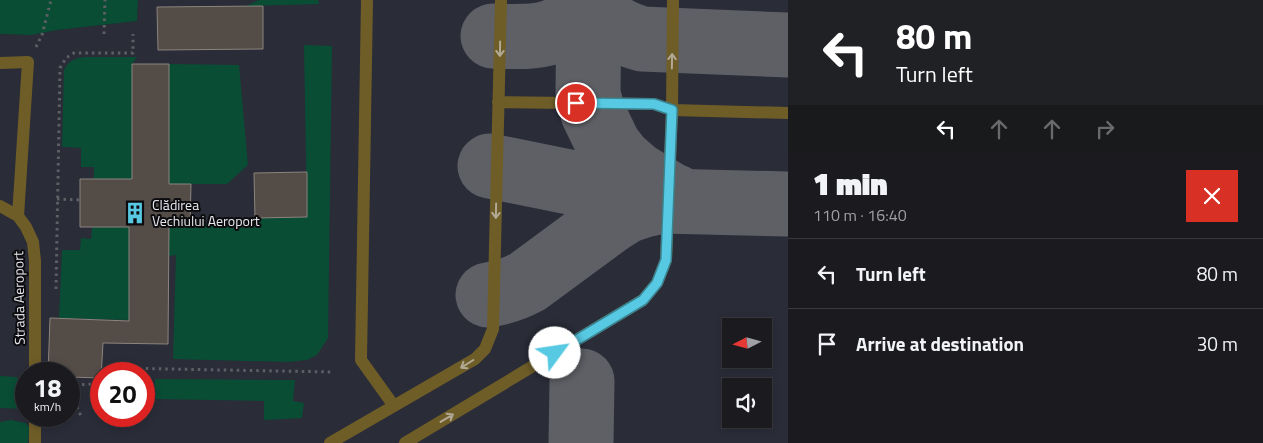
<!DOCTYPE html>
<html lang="en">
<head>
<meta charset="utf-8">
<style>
	:root { --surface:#1a1a1f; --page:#27272c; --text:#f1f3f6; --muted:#9fa1a4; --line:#38383d }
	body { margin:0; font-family:"Titillium Web",sans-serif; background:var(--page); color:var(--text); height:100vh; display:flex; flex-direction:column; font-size:19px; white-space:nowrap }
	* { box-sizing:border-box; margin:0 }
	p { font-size:16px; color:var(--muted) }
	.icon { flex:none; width:28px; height:28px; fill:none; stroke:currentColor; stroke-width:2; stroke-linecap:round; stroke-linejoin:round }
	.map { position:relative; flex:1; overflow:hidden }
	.side { display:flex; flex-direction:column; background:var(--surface); width:475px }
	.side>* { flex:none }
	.banner { background:#202124; color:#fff; overflow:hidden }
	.needle { width:32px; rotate:264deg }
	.tools { position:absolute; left:722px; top:318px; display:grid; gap:10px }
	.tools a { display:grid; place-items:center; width:50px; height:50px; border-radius:0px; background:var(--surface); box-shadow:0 2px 8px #0003,0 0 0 1px var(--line); font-size:25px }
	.speed { position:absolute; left:15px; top:362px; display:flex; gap:10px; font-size:25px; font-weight:700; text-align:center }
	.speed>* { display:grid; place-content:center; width:65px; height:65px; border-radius:50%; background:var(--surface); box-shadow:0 2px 8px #0003,0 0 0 1px var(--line); line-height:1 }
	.speed small { font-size:12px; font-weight:400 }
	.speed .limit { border:8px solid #d22; background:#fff; color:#111 }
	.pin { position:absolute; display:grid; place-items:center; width:42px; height:42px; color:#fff; margin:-21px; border:2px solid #fff; border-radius:50%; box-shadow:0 1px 5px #0007 }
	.me { position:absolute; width:55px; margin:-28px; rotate:59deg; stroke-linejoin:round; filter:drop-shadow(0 0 4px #0008) }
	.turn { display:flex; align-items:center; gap:18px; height:105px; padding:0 25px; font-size:22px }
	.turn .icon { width:65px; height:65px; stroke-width:2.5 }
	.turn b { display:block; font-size:35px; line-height:42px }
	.lanes { display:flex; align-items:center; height:48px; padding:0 25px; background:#0003; justify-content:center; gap:25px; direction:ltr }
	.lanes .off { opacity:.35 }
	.round { display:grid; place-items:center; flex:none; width:52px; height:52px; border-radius:0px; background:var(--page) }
	.overview { display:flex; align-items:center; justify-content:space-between; height:85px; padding:0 25px }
	h1 { font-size:30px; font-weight:800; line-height:38px }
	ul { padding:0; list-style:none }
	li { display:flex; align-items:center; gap:15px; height:70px; padding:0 25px; border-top:1px solid var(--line) }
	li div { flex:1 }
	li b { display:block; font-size:19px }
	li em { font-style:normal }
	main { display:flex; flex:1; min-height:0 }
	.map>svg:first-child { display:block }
</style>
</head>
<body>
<main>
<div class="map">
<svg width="788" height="443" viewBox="0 0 788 443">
	<rect width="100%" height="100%" fill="#222329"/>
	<path fill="#2a2c38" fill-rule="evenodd" d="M138 0H788V443H0V34L31 35 57 30 137 21ZM731 326H764V359H731ZM26 374H69V416H26ZM101 374H144V416H101ZM731 386H764V419H731Z"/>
	<path fill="#094d35" d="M0 0H138L137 21 57 30 31 35 0 34Z
		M259 0H318L319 4 246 6Z
		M304 45 332 46 328 338 317 355 307 360 288 362 173 359 176 255 169 256V226H190L255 218 307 217Z
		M86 57H137L132 64V179H94V167H81V148L62 147 64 70C69 60 75 58 86 57Z
		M169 64 239 65 248 165 227 184H169Z
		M92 227H129V320L59 318 62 250H80L81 238 91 239Z
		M0 376 17 377 25 392 24 409 0 408Z
		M155 379 295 380 293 401 304 403 302 418 264 420V401L154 399Z
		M11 420 26 423 29 427 28 443H0V422Z"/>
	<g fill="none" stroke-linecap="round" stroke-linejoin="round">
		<path stroke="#5e6066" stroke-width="65" d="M589 0 588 94 593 113 609 146 620 160 636 174 669 194 676 197
			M594 0C603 25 619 32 642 39L788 45
			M493 36C530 37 567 41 584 0
			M490 166 663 201 788 204
			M488 295C502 293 514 289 527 282L610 221 626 211 644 205 663 201
			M581 443 582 381"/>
	</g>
	<path fill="#534c47" stroke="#8c847e" d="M263 6V49L158 50 157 7Z
		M132 64H169V184H191L190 226H169L168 344 103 343 101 378 69 377V374H48L50 318 129 321V227H80V179H132Z
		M307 172V217L255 218 254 173Z"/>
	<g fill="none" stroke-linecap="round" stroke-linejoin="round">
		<path stroke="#5e5f65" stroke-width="3" stroke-dasharray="2.5 4" stroke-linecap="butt" d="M104 34 105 0
			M36 47 42 35 51 0
			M57 199 80 200
			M56 289 60 68 66 58 74 53H133V34
			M109 374 116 368 332 372
			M101 381 98 384 101 388
			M69 385 98 384
			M69 389 81 416"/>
		<path stroke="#6f5d28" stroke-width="12" d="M367 0 361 360 394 406
			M0 63 28 62 18 216
			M498 102 654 104 672 110 788 113
			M0 206 18 216 26 227 33 242 35 261V374
			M35 416V443
			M330 443 475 359 485 349 493 329 501 0
			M405 443 643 300 657 283 666 260 672 110 673 0"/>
	</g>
	<defs><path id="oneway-shaft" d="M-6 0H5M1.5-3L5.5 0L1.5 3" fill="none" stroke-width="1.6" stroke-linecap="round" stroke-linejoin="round" transform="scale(1.25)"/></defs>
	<g stroke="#b1a994">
		<use href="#oneway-shaft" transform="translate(500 49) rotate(91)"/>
		<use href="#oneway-shaft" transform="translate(672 61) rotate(-89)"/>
		<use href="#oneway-shaft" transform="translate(496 211) rotate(91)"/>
		<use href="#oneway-shaft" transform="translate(467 364) rotate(148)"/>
		<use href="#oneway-shaft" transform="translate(447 418) rotate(-31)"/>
	</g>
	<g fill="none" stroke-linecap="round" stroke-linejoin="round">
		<g stroke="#398393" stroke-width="12">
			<path id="route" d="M555 353 643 300 657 283 666 260 672 110 654 104 576 103"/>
		</g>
		<use href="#route" stroke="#57c9e2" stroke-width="9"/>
	</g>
	<defs>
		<g id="building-bare" transform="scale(1.725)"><path d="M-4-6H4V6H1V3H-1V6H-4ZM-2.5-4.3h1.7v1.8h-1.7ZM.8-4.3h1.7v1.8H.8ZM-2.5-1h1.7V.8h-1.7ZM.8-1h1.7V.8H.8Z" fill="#57c9e2" stroke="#0c0c0f" stroke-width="2.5" paint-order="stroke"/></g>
	</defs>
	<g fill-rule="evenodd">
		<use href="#building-bare" x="135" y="213"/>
	</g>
	<g text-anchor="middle" stroke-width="4" stroke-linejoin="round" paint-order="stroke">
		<g font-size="14" fill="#e7e8ed" stroke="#0c0c0f" text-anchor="start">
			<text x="152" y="210">Clădirea<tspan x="152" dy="16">Vechiului Aeroport</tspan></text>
		</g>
		<g font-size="14" fill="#e7e8ed" stroke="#0c0c0f">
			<text transform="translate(19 298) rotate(-91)" y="5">Strada Aeroport</text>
		</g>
	</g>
</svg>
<div class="tools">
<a><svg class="needle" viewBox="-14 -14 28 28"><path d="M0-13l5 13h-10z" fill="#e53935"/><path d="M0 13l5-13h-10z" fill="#9fa1a4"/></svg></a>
<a><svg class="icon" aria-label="sound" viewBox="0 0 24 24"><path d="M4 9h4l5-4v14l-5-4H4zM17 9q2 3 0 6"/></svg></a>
</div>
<div class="speed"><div>18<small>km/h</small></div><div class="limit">20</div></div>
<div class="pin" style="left:576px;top:103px;background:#d93025"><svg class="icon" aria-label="arrive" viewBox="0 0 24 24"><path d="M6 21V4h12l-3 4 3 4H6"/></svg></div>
<svg class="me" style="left:555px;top:353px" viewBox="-20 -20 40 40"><circle r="19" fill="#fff"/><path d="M0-13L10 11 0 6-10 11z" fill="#57c9e2"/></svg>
</div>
<section class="side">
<div class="banner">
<div class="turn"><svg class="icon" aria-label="left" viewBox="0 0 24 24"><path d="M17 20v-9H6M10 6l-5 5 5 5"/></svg><div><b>80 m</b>Turn left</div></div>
<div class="lanes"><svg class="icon" aria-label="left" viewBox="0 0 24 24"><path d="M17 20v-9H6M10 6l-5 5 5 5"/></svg><svg class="icon off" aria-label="ahead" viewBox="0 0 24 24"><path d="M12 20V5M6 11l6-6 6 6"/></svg><svg class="icon off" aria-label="ahead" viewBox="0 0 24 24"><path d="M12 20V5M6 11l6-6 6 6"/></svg><svg class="icon off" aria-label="right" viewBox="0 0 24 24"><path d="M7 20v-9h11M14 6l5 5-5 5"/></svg></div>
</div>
<div class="overview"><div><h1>1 min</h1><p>110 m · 16:40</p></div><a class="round" style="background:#d93025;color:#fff"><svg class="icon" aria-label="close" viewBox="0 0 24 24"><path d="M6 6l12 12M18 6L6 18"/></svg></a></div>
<ul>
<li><svg class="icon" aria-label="left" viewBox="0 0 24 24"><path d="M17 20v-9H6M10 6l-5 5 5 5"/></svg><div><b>Turn left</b></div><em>80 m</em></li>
<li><svg class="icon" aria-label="arrive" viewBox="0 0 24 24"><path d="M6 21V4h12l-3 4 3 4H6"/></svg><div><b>Arrive at destination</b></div><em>30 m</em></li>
</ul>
</section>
</main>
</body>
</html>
